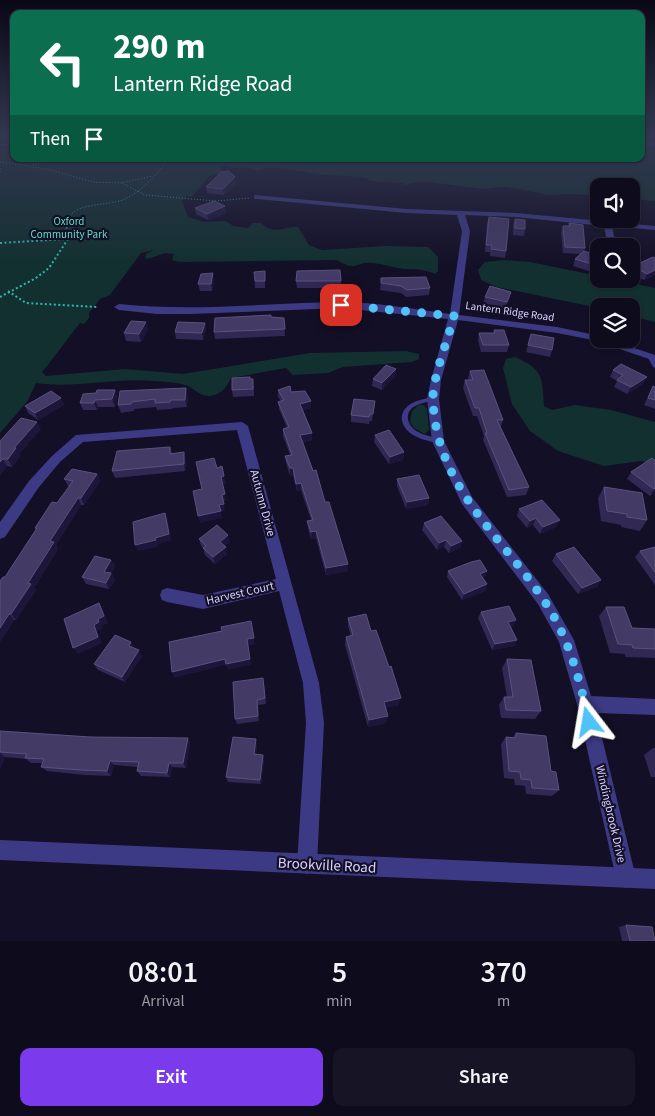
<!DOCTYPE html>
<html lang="en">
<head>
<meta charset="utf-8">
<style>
	:root { --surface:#0e0b1c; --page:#171425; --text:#f1f3f6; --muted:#9b9ba3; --line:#2e2b3b; --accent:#7c3aed }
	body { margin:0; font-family:"Source Sans 3",sans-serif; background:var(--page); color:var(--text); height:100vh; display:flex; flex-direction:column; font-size:19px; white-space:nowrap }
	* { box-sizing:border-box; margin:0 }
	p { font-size:16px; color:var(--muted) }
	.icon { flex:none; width:28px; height:28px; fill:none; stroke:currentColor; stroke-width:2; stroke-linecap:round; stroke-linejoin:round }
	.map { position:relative; height:941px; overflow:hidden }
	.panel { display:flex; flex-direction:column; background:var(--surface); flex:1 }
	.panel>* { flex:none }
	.guide { position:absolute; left:10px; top:10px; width:635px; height:152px; border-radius:10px; box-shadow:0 1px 4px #0004,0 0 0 1px var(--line); background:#0b6e4f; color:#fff; overflow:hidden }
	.tools { position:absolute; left:590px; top:178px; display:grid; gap:10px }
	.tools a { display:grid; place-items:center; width:50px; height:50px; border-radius:10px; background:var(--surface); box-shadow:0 1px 4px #0004,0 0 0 1px var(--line); font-size:25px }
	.pin { position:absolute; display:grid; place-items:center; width:42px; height:42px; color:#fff; margin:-21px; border-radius:10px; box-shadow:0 2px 8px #0006 }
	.me { position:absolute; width:55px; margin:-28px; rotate:346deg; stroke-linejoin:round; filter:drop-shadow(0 0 4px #0008) }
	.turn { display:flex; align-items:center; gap:18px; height:105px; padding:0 20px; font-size:22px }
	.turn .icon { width:65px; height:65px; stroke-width:2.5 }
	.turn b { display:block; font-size:35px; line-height:42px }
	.then { display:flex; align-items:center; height:48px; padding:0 20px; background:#0003; gap:10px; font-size:19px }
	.eta { display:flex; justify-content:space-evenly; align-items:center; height:85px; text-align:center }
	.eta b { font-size:30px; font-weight:600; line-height:35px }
	.cta { display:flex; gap:10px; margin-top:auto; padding:10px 20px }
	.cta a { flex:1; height:58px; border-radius:10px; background:var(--accent); color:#fff; font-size:20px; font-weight:600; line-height:58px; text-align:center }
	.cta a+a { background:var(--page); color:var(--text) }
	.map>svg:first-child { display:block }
</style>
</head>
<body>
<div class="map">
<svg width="655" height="941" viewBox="0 0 655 941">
	<rect width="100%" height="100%" fill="#130f26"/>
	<path fill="#12302f" d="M0 135H14V159H641V135H655V201L631 199V186H599V196L574 194 546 195 521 189 502 187 482 189 428 182H418L405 185 402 183 371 181 365 177 326 175 271 167 258 171 246 167 235 168 226 166H220L222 173 210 175 192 197 187 196 182 201 188 217 204 222 226 221 233 226 248 228 253 223H261C275 236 282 226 298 227L309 245 322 250 385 246 428 247 438 257V271L435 274C420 268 418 270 404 269 394 268 384 264 373 263 354 261 359 273 337 260L179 262 172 260 174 254 165 253 147 259 145 257 147 253 154 250 141 253 110 295 100 299 89 313V318L84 324 80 323C67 339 57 354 42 372L46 376 125 369 183 374 310 353 406 351 419 354V359L412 362 343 367 328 373 293 375 286 368 231 378C226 388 221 395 209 396 199 396 193 387 185 385 176 382 165 382 155 381 114 377 75 389 36 383L27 402 0 433Z
		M503 260 530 262 599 276V279H612L655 288V322L631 316V306H599V308L497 287 481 280 478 270 485 262Z
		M515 357C544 370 542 377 544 406L552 410 575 405 611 410 655 422V464L641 461 604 466 558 451 530 431 512 404 503 368 506 359Z
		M419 405H424L427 409 429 430 425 434 414 428 410 422 412 411Z"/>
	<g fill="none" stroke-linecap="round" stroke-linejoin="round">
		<path stroke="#2fb8b0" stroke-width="1" stroke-dasharray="1 2" stroke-linecap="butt" d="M0 144 14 145
			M0 162 47 169 93 182 120 183 153 176
			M33 165 50 159
			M0 168V172
			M122 183 145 195 216 201 250 198
			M67 227C66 200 109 207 125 199 142 191 158 174 168 159"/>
		<path stroke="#2fb8b0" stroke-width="2" stroke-dasharray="2 2.5" stroke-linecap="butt" d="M0 243 66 239
			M8 291 26 303 98 307
			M0 297 36 278 49 268 70 236 66 226"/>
		<path fill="#3d3a85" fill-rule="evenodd" d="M650 354 652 355 655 360V368L653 367 647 356Z
			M433 397 435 398 436 399 435 400C428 402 419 403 412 408 409 411 407 415 408 419 410 433 429 436 440 439L441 441 440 443H438C430 441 422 440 415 436 397 426 397 408 417 401 422 399 428 398 433 397Z"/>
		<path fill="#3d3a85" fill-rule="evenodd" d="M641 143H653L655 146 641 147Z
			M254 195 407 209 516 213 655 226V230L612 226 616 246H608L604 226 516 217 465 215 470 231 459 315 557 327 595 335 599 336V339H607L655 355V361L593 340 557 333 458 320 441 380 439 399 444 441 472 497 548 594 574 640 591 696 655 699V715L596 713 636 878 633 885 626 888 619 885 616 878 577 704 559 642 538 604 462 504 432 441 427 399 431 380 448 319 341 308 191 314H157L119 310 114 307 119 304C193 312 266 303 340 302 376 302 413 309 450 314L462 231 457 215 407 213 257 199H254Z
			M242 422 248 426 319 683 324 723 317 864 314 871 307 874 300 871 297 864 306 723 303 683 279 591 203 609 167 602 162 600 160 595 162 590 167 588 203 595 276 579 237 430 83 442 60 462 39 487 5 537 0 539V522L29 481 52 456 76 435Z"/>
		<path fill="#3d3a85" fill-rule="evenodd" d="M0 840 655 869V889L0 860Z"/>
	</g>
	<path fill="#312854" d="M236 183 224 195 207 193 206 187Z
		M195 208 226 213 208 220 196 214Z
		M489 217 506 251 505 258 490 256V252H485L487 223Z
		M515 219 525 229 524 236 513 235V225Z
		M569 223 585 248 584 251 599 256 592 272 573 266 575 259 580 254 563 253 561 232 563 226H568Z
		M655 258V275L644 280 631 274V270L633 266Z
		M265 271V288H255L254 272Z
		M381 278 430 288 429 295 406 297 401 293 380 290Z
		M214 280 212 291H200L198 284Z
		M296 281H341V288H297Z
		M511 292 509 299 505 309 483 304 485 297Z
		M631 315 639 317 632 333H631Z
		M271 317 284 318 285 336 215 339 214 332Z
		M205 323 206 330 203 340 176 339 175 332Z
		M148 329 141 342 126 341 124 333Z
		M494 330 509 345 507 352H481L478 340 479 333H493Z
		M531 334 552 350 550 357 526 352Z
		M396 369 395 376 382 390 372 386 373 379Z
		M613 370 643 384 627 394 614 387 617 381 610 377Z
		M470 371 503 420 501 427H500L529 487 526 495 507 497 483 440 484 436 477 416H473L463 388 465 380H469L468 378Z
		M250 379 254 386V396L233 397 232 390Z
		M653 386 655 387V409L644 405Z
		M115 390 117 397 115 407H98L97 410H83L80 403 96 393Z
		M278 390 291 392 311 401V408L303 410 312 433V440L303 442 348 564V571L326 575 316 538 311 539 308 528 307 521 311 520 301 490 297 491 293 475 290 476 286 463 285 456 290 455 283 436V429L287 428 279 409 278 402 281 401 278 397Z
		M120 391 188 395 187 407 173 408 172 409 157 410 156 407 134 409V411L121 413 118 405Z
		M375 401 372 421H370L369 424 351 422V415Z
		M64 405 38 420 28 413 25 406Z
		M41 429 19 454 20 456 12 467 7 466 0 475V441Z
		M375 435 404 452 403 460 389 464 374 442Z
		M170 447 172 453 186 460 185 471 115 478 112 471Z
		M655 461V492L650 496 627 479 631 472Z
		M97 474 100 481 84 505H81L56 545 58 549 34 588 36 590 16 620H14L0 642V581L5 577 36 530 35 528 57 503 69 487 68 486 64 479Z
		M397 479 429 498 428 505 406 509 397 486Z
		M604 487 647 520 640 531 621 527V525L601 521 598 498Z
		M519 509 556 527 540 534 533 525 527 528 517 516Z
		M424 523 462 541 460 548 449 553 444 547 437 550 422 530Z
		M199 539 230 542 224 546 227 554 215 564 205 555 203 548 201 546Z
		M655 547V585L635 557 640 551Z
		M556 554 601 580 597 587 578 594 552 561Z
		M111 560 115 566 111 573 115 580 109 589 86 584 82 577Z
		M448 571H487L485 577 483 578 487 584 485 591 462 600 447 577Z
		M606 607 632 628 655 629V658L625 657V654L610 653 599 616Z
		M481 612 513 626 511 627 517 640 514 646 492 650 478 618Z
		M348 618 371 631 399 705 385 708 388 716 386 723 368 727 345 645 346 637 351 636 348 626Z
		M131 642 134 648 142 656 125 682 98 670 94 664Z
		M507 659 541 711 535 719 501 718 499 705 504 697H507L502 668Z
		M264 683 266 704 258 705 259 721 237 724 235 719Z
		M0 731 90 737 188 738 190 743 186 768 172 767 170 777 141 776 137 771 138 767 114 765 111 776 84 775 47 771 41 767 43 763H31L26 759 5 757 0 769Z
		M516 733 551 771 559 790 552 796 526 794 525 786 515 785 514 779 504 778 501 744 506 737H513Z
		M257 744 256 754 263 755 264 759 261 784 228 782 226 777Z
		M653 748H655V777H651L644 755Z
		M626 925 655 941H622L619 927Z"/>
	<path fill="#1d163a" d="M235 177 236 183 224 195 223 189Z
		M225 206 226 213 208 220 207 214Z
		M599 261V265L592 272 595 265Z
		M655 270V275L644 280 647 274Z
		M213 273 214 280 212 291 211 284Z
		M511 292 509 299 505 309 507 302Z
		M146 322 148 329 141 342 139 334Z
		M205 323 206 330 203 340 202 333Z
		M396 369 395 376 382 390V383Z
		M647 377 643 384 627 394 631 387Z
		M186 388 188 395 187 407 185 400Z
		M115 390 117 397 115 407 112 399Z
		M61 398 64 405 38 420 35 413Z
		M95 400 98 407 97 410 94 403Z
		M311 401V408L301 411 300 404Z
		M37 422 41 429 19 454 20 456 12 467 8 459 14 448Z
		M312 433V440L301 442 300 435Z
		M184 452 186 460 185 471 184 464Z
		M404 452 403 460 389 464 390 457Z
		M3 459 7 466 0 475V462Z
		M290 468H293V475L290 476Z
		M97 474 100 481 84 505 81 498Z
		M224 476 226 484H222L221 477Z
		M301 483V490L297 491 296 484Z
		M655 488V492L650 496 654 489Z
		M225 494 226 501 223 502 222 495Z
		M78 498 81 505 56 545 58 549 34 588 36 590 16 620 11 614 28 583 50 541Z
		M429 498 428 505 406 509 407 502Z
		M224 504 225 511 221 512 222 518 200 523 198 516 219 505Z
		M165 513 168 520 171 541 158 544V547L138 551 135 545 155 538Z
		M536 518 533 525 527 528 530 521Z
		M560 520 556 527 540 534 543 527Z
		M316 531V538L311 539V532Z
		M228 535 230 542 221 549 220 542Z
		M446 540 444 547 437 550 439 543Z
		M462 541 460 548 449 553 451 546Z
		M226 547 227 554 215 564 213 557Z
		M111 560 115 566 108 578 104 572Z
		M348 564V571L326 575V568Z
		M487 571 485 577 478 581 480 574Z
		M111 573 115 580 109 589 106 583Z
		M601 580 597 587 578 594 582 588Z
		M487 584 485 591 462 600 464 594Z
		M99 603 103 610 108 623 102 626 103 629 97 631 102 643 78 654 73 648 98 619Z
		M9 614 14 620 0 642V628Z
		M516 620 513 626 506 628 508 622Z
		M251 621 255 644 248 646 251 665 228 670 226 665 174 678 172 672 247 639Z
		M517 640 514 646 492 650 495 644Z
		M131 642 134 648 129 646Z
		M139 650 142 656 125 682 122 677Z
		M401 698 399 705 382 709 384 702Z
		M257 700 258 705 259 721 258 716Z
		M388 716 386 723 368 727 369 720Z
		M188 738 190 743 186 768 183 763Z
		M256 739 257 744 255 759 254 754Z
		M0 753 5 757 0 769Z
		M263 755 264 759 261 784 260 780Z
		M110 761 114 765 111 776 107 771Z
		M169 763 172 767 170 777 167 773Z"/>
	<path fill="#433a66" stroke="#5a527e" d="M229 171 235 177 223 189 206 187 221 172Z
		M214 201 225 206 207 214 195 208Z
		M489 217 509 219 506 251 491 249 492 245H486Z
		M515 219 525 220V229L515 228Z
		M569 223 583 225 585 248 565 247 563 226H570Z
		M584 251 599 256V261L595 265 575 259Z
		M653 257 655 258V270L647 274 633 266Z
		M340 270 341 281H296L297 271Z
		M265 271V281H255L254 272Z
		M213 273 211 284H198L201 274Z
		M426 277 430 288 407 290 401 286 381 283V278Z
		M490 286 511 292 507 302 485 297Z
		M271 315V317L284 318 285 329 214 332 215 318Z
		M631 315 639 317 635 326 631 325Z
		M131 321 146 322 139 334 124 333Z
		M178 322 205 323 202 333 175 332Z
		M494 330H504L509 345H483L479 333H495Z
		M531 334 554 338 552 350 528 345Z
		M621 364 647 377 631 387 617 380 623 375 613 370Z
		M386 365 396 369 382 383 373 379Z
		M484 370 503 420H497L529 487 509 490 485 433H487L479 408H475L465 380H473L470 371Z
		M250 377V379H253V389L232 390V378Z
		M290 386 291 392 305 391 311 401 300 404 312 433 300 435 313 471 316 470 325 502H329L348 564 326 568 316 531 311 532 307 521 313 520 301 483 296 484 293 468H290L285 456 292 455 283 429 289 427 278 402 284 400 278 390Z
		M653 386 655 387V400L648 398Z
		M186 388 185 400H171L170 402 155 403V399L132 402 131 404 118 405 120 391Z
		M97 390H115L112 399 95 400 94 403H80L83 394 96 393Z
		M51 391 61 398 35 413 25 406Z
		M354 399 375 401 373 414H370L369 417 351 415Z
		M21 418 37 422 14 448H16L8 459H3L0 462V441Z
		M389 430 404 452 390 457 375 435Z
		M170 447V454L184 452V464L112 471 117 451Z
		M214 458 217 468 222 466 224 476 221 477 225 494 222 495 224 504 219 505 221 511 198 516 193 491 202 489 196 462Z
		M652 458 655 461V488L654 489 631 472Z
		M72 469 97 474 81 498H78L50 541 54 542 28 583 31 584 11 614H9L0 628V581L3 577H5L37 528H35L52 502 57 503 73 481 64 479Z
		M419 475 429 498 407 502 397 479Z
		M604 487 642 493 647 520 627 517V514L607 511Z
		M542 500 560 520 543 527 536 518 530 521 519 509Z
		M165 513 169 534 155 538 156 540 135 545 133 522Z
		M441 516 462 541 451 546 446 540 439 543 424 523Z
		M217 525 228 535 220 542 226 547 213 557 203 548 206 546 199 539Z
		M574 547 601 580 582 588 556 554Z
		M655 547V572L640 551Z
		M95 556 111 560 104 572 111 573 106 583 82 577Z
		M480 560 487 571 480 574 487 584 464 594 448 571 471 562Z
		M99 603 104 616 98 619 99 622 94 625 98 637 73 648 64 619Z
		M509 606 516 620 508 622 517 640 495 644 481 612Z
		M606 607H624L632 628 655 629V649L633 648 632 645 618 644Z
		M366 614 371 631 376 630 389 667 391 666 401 698 384 702 388 716 369 720 346 637 353 635 348 618Z
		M251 621 254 638 247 639 250 659 226 664 225 659 172 672 169 642 222 631 221 627Z
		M115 635 131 642 129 646 139 650 122 677 94 664Z
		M507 659 531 660 541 711 506 710 504 697H513Z
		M263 678 265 698 257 700 258 716 235 719 233 682Z
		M0 731 90 737 188 738 183 763H169L167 773 137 771 139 762 110 761 107 771 80 770 41 767 44 759 25 758 27 754 0 752Z
		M516 733 546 736 551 771 556 772 559 790 532 788 531 780 521 779 520 772 509 771 506 737 516 738Z
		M233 737 256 739 254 754 263 755 260 780 226 777Z
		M626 925 652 927 655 941H630Z"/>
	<linearGradient id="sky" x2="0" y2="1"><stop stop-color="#0a0815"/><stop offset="0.51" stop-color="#333752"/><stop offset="1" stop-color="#333752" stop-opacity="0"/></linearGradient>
	<rect width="655" height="266" fill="url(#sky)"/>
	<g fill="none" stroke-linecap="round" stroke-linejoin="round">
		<path stroke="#4fc3f7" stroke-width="9" stroke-dasharray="0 16.2" d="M341 305 454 316C448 340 432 378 433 401 437 487 499 533 543 599 568 635 580 680 589 722"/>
	</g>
	<g text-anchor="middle" stroke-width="4.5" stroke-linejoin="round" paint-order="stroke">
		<g font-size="11" fill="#5fe0c0" stroke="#130f26">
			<text x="69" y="225">Oxford<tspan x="69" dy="13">Community Park</tspan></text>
		</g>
		<g font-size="11" fill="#d9d4ff" stroke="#130f26">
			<text transform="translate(510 311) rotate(8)" y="4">Lantern Ridge Road</text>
		</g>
		<g font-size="12" fill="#d9d4ff" stroke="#130f26">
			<text transform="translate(263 503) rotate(75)" y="4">Autumn Drive</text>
			<text transform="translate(240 593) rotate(-13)" y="4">Harvest Court</text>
			<text transform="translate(611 814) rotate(77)" y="4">Windingbrook Drive</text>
		</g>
		<g font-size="15" fill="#d9d4ff" stroke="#130f26">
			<text transform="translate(327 865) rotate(3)" y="5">Brookville Road</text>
		</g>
	</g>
</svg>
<div class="tools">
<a><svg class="icon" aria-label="sound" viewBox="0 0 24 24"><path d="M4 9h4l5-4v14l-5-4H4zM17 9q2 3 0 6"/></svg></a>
<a><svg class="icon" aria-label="search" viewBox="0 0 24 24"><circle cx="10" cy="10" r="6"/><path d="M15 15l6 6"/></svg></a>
<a><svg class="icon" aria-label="layers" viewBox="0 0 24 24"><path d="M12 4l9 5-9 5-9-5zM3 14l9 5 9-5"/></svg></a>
</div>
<div class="pin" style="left:341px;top:305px;background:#d93025"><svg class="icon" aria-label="arrive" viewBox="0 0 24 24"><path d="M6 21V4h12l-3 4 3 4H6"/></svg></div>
<svg class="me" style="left:589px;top:722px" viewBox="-20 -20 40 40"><path d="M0-17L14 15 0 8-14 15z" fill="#4fc3f7" stroke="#fff" stroke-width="4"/></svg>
<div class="guide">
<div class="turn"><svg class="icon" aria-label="left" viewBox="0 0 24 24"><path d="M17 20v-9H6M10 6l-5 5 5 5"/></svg><div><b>290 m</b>Lantern Ridge Road</div></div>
<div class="then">Then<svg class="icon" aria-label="arrive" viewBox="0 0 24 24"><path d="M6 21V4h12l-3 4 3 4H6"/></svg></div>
</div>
</div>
<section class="panel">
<div class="eta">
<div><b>08:01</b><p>Arrival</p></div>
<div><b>5</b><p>min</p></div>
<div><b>370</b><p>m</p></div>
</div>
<div class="cta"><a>Exit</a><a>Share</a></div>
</section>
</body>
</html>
